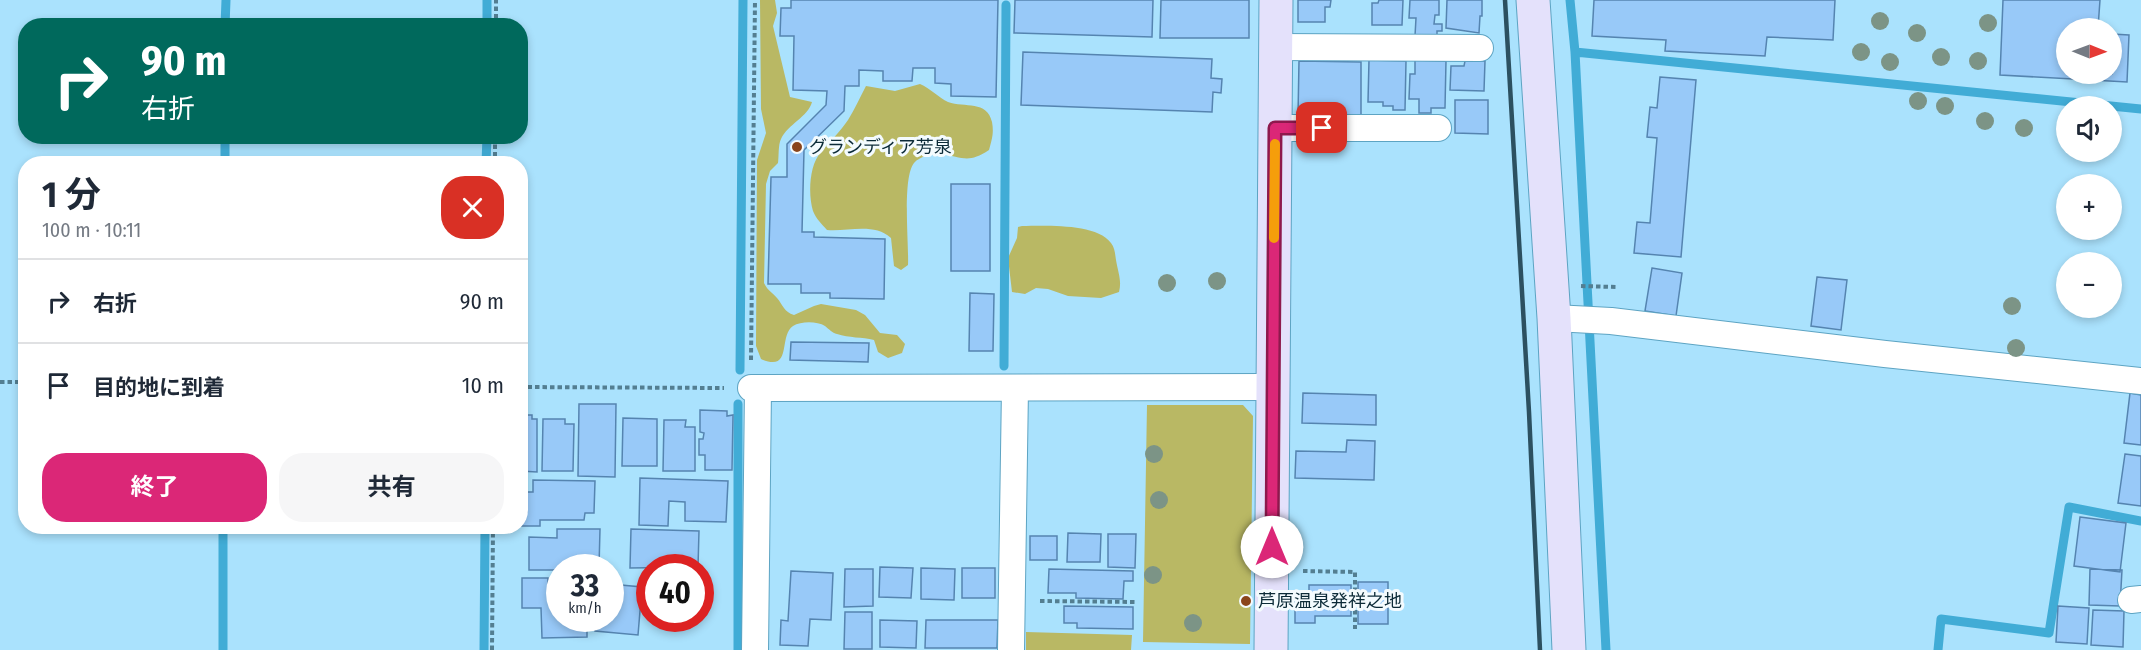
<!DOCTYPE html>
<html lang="ja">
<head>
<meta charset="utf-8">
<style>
	:root { --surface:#fff; --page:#f6f6f7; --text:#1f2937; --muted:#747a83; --line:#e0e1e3; --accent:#db2777 }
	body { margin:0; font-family:"Fira Sans Condensed","Noto Sans JP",sans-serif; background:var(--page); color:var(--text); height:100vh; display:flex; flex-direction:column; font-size:22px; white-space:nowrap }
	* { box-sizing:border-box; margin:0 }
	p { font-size:20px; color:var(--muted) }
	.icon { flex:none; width:33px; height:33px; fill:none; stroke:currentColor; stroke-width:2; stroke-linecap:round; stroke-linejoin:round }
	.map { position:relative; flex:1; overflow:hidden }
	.drawer { position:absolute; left:18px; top:156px; width:510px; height:378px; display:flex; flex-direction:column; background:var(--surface); border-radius:24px; box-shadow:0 3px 9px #0003 }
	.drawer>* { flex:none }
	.top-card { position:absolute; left:18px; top:18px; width:510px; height:126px; border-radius:24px; box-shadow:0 3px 9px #0003; background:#00695c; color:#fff; overflow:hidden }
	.needle { width:39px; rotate:91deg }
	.buttons { position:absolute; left:2056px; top:18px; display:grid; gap:12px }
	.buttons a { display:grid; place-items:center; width:66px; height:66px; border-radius:50%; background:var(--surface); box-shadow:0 3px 9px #0003; font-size:30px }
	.speed { position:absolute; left:546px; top:554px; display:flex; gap:12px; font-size:30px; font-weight:700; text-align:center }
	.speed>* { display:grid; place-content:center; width:78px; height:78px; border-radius:50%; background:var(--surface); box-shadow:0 3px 9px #0003; line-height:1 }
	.speed small { font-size:15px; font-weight:400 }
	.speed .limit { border:9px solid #d22; background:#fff; color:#111 }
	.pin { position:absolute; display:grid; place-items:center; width:51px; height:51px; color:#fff; margin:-26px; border-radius:12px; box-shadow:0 3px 9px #0006 }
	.me { position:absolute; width:66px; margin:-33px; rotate:0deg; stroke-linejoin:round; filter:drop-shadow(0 0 4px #0008) }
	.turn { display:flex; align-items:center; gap:21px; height:126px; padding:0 24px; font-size:27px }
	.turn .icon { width:78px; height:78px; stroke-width:2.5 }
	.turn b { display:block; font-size:42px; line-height:51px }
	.round { display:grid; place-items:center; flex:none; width:63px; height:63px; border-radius:24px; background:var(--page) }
	.overview { display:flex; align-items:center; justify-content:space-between; height:102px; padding:0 24px }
	h1 { font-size:36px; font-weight:700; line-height:45px }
	.action { display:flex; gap:12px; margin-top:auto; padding:12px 24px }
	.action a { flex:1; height:69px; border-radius:24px; background:var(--accent); color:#fff; font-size:24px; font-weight:700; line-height:69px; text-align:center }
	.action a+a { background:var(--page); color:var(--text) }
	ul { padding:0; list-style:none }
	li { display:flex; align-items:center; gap:18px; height:84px; padding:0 24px; border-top:2px solid var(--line) }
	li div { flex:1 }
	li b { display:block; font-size:22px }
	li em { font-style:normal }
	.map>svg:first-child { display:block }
</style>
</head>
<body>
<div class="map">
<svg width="2141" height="650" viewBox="0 0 2141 650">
	<rect width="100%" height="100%" fill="#aae2fd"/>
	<path fill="#b9b864" d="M760 0H775L777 13 773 26 790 97 812 102C808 117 788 124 781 139 778 145 779 156 778 163L770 171 766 184 764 283C768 291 772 292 777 298 783 305 784 312 794 315L814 306 821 304 856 310 865 315 880 333 897 335 905 344 902 353 888 358 878 352 874 340C862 337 849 338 837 334 832 333 829 329 825 326 817 321 801 321 793 326 778 336 793 373 761 359L756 346 757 160 766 133 761 109Z
		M920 84C930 88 939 98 948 102 965 108 987 100 992 122 994 133 992 139 989 150 968 164 963 157 940 154 932 154 920 156 914 163 902 178 909 244 908 265L901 270 894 266 891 238C874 222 847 232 827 230 822 224 816 219 813 211 808 195 809 165 821 152 830 141 840 132 848 120 855 109 860 97 866 86L895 91Z
		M1022 226C1045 226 1096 223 1111 243 1115 248 1115 254 1116 260 1118 272 1122 281 1119 292L1101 298 1068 296 1048 289 1036 288 1025 294 1012 292 1008 258 1017 238 1018 227Z
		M1147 405H1243L1253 416 1250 644 1143 642Z
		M1026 632 1132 635 1131 650H1026Z"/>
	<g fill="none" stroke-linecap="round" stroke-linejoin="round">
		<path stroke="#41acd6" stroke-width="9" d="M1570 0 1575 52 1606 650
			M225 26 226 0
			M487 26V0
			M1575 52 2141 109
			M225 164V136
			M486 164 487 136
			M1004 366 1006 5
			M740 370 743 0
			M223 650V526
			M484 650 485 526
			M738 650V404
			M1938 650 1941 619 2049 633 2069 507 2141 521"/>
	</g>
	<path fill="#98c9f8" stroke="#5584b0" stroke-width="1.5" d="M791 0H998L996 97 951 96V84L935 83V68H913L912 81H883V71L859 70V86H845L844 111 804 150 802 232H814V237L885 239 884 299 830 298V293H801V284H768L771 177H787V144L826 105 827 91 793 90 794 36H780L781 8H791Z
		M1015 0H1153L1152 37 1014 33Z
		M1161 0H1249V38H1160Z
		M1298 0H1331L1330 7H1325V22H1298Z
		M1379 0H1403L1402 25H1372V3H1378Z
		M1410 0H1439V15H1435L1434 24H1442V31H1437V36H1415L1416 18H1409Z
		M1447 0H1482V16H1480L1479 33 1446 28Z
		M1594 0H1835L1833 40 1767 37 1765 56 1665 51 1666 40 1592 36Z
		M2003 0H2100L2098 28H2067V74H2112V34L2129 35 2127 82 2000 75Z
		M1023 52 1212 59 1211 78 1222 79 1221 93 1213 92 1212 112 1021 105Z
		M1369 60 1406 61 1405 110H1393V106H1383V102H1368Z
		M1415 60 1446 61 1445 108H1431V113H1419V99H1409L1410 74H1415Z
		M1299 61 1361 62V117L1298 116Z
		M1465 61H1485L1484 91 1450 90 1451 66H1464Z
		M1660 77 1696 80 1681 257 1634 253 1637 222 1650 223 1657 138 1647 137 1650 107 1657 108Z
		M1455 100H1488V134L1455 133Z
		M951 184H990V271H951Z
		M1652 268 1682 273 1676 316 1645 311Z
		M1817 277 1847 280 1841 330 1811 326Z
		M970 293 994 294 993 351H969Z
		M791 342 869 343 868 362 790 360Z
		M1303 393 1376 395V425L1302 423Z
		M2130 393 2141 395V445L2124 443Z
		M520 401H523V415H532V419H537V472L520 471Z
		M579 404H616L615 477 578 476Z
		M700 410 727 411V416L733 415 732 470H705V455H699V439H703L704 433 700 432Z
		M623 418 657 419V466H622Z
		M543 419H565V424H574L573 471H542Z
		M664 420H686L685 427H695V471H663Z
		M1347 440 1375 441 1374 480 1295 478 1296 451 1346 452Z
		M2125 454 2141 456V506L2118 503Z
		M640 478 728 481 726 522 685 521V502L669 501 668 526 639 525Z
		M533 480 595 481 594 513H585L584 520H540V526H520V512H527V492H533Z
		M2080 517 2126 523 2120 572 2074 566Z
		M557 529H600L599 567H560V570H529V537L557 538Z
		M631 529 699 531 698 567 630 568Z
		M1068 533 1101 534 1100 562H1067Z
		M1108 534H1136L1135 568 1108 567Z
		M1030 536H1057V560H1030Z
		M880 567 913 568 911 598 879 597Z
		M921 568 955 569 954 600 921 599Z
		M962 568H995V598H962Z
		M845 569H873V606L844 607Z
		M1049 569 1133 571V581H1124L1123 599 1076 598V593H1048Z
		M2090 569 2122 570 2120 606 2089 605Z
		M791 571 833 573 831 620 810 619 808 646 780 645 781 620 788 621Z
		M522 578H548V590H560V618H587V637L542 638 541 608H522Z
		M1358 582H1388V624H1358Z
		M610 584 642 587 638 635 595 631 596 618H610Z
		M1309 585H1351V616H1315V623H1295V597H1309Z
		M1064 606 1133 607V629L1077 628V623H1064Z
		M2058 606 2089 608 2087 644 2056 642Z
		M2093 610 2124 611 2123 647 2091 645Z
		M845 612H872V649H844Z
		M880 620 917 621 916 648 880 647Z
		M926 620H998L997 648H925Z"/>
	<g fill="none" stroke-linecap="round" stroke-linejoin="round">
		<g stroke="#5da4c3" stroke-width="28">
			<path id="street" d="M1275 47 1480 48
				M1275 128H1438
				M1554 318 1611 321 1885 354 2141 381
				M751 388 1273 387
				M2131 600 2141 599
				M755 650 758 388
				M1011 650 1015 388"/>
		</g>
		<g stroke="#5da4c3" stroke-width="35">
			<path id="secondary" d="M1533 0 1554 318 1569 650
				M1271 650 1276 0"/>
		</g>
		<path stroke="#537e91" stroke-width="4" stroke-dasharray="4.5 3" stroke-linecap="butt" d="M496 26V0
			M495 164V136
			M1581 286 1616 287
			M751 360 755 0
			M0 382H26
			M520 387 724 388
			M1303 571 1355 572V629
			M1040 601 1136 602
			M492 650 493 526"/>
		<use href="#street" stroke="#fff" stroke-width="26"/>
		<use href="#secondary" stroke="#e4e1fb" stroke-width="33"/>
		<path stroke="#2c5060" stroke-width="4.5" d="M1505 0 1529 412 1540 650"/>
	</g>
	<g fill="#7c9486">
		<circle cx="1880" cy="21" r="9"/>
		<circle cx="1988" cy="23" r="9"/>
		<circle cx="1917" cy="33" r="9"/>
		<circle cx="1861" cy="52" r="9"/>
		<circle cx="1941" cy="57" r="9"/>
		<circle cx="1978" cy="61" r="9"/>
		<circle cx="1890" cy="62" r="9"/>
		<circle cx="1918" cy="101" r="9"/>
		<circle cx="1945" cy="106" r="9"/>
		<circle cx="1985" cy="121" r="9"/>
		<circle cx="2024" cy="128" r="9"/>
		<circle cx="1217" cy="281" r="9"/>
		<circle cx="1167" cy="283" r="9"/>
		<circle cx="2012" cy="306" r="9"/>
		<circle cx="2016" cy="348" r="9"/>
		<circle cx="1154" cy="454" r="9"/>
		<circle cx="1159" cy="500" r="9"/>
		<circle cx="1153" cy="575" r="9"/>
		<circle cx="1193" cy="623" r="9"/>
	</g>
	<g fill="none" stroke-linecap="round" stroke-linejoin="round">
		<g stroke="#8e194d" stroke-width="15">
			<path id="route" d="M1272 547 1275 128H1322"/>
		</g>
		<use href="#route" stroke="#db2777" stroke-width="10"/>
		<path stroke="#f59e0b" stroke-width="10" d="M1274 238 1275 144"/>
	</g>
	<g fill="#8a451c" stroke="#f4fbfe" stroke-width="2">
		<circle cx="797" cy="147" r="6"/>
		<circle cx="1246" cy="601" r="6"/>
	</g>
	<g text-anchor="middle" stroke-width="6" stroke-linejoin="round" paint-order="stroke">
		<g font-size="18" fill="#0b2a37" stroke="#f4fbfe" text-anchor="start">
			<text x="809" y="153">グランディア芳泉</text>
			<text x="1258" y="607">芦原温泉発祥之地</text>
		</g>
	</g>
</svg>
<div class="buttons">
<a><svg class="needle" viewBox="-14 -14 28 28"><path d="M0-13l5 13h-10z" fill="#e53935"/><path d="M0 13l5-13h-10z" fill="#747a83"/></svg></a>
<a><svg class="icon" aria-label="sound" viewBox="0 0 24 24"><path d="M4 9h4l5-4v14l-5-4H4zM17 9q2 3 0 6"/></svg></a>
<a>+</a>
<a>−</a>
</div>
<div class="speed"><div>33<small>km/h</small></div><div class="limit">40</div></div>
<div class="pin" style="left:1322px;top:128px;background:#d93025"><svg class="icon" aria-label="arrive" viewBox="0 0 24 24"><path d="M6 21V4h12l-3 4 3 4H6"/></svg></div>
<svg class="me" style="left:1272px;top:547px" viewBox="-20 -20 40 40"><circle r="19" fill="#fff"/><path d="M0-13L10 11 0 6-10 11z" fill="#db2777"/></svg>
<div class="top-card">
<div class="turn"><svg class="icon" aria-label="right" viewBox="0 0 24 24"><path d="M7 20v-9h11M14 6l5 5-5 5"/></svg><div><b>90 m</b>右折</div></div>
</div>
<section class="drawer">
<div class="overview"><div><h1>1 分</h1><p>100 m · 10:11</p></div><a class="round" style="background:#d93025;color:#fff"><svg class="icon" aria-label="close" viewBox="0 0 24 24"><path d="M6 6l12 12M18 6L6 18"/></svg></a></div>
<ul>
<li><svg class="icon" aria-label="right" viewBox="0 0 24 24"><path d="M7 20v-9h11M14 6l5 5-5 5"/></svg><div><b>右折</b></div><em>90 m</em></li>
<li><svg class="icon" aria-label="arrive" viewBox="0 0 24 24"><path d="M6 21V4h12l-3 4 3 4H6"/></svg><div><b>目的地に到着</b></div><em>10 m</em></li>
</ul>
<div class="action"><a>終了</a><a>共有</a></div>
</section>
</div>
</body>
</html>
